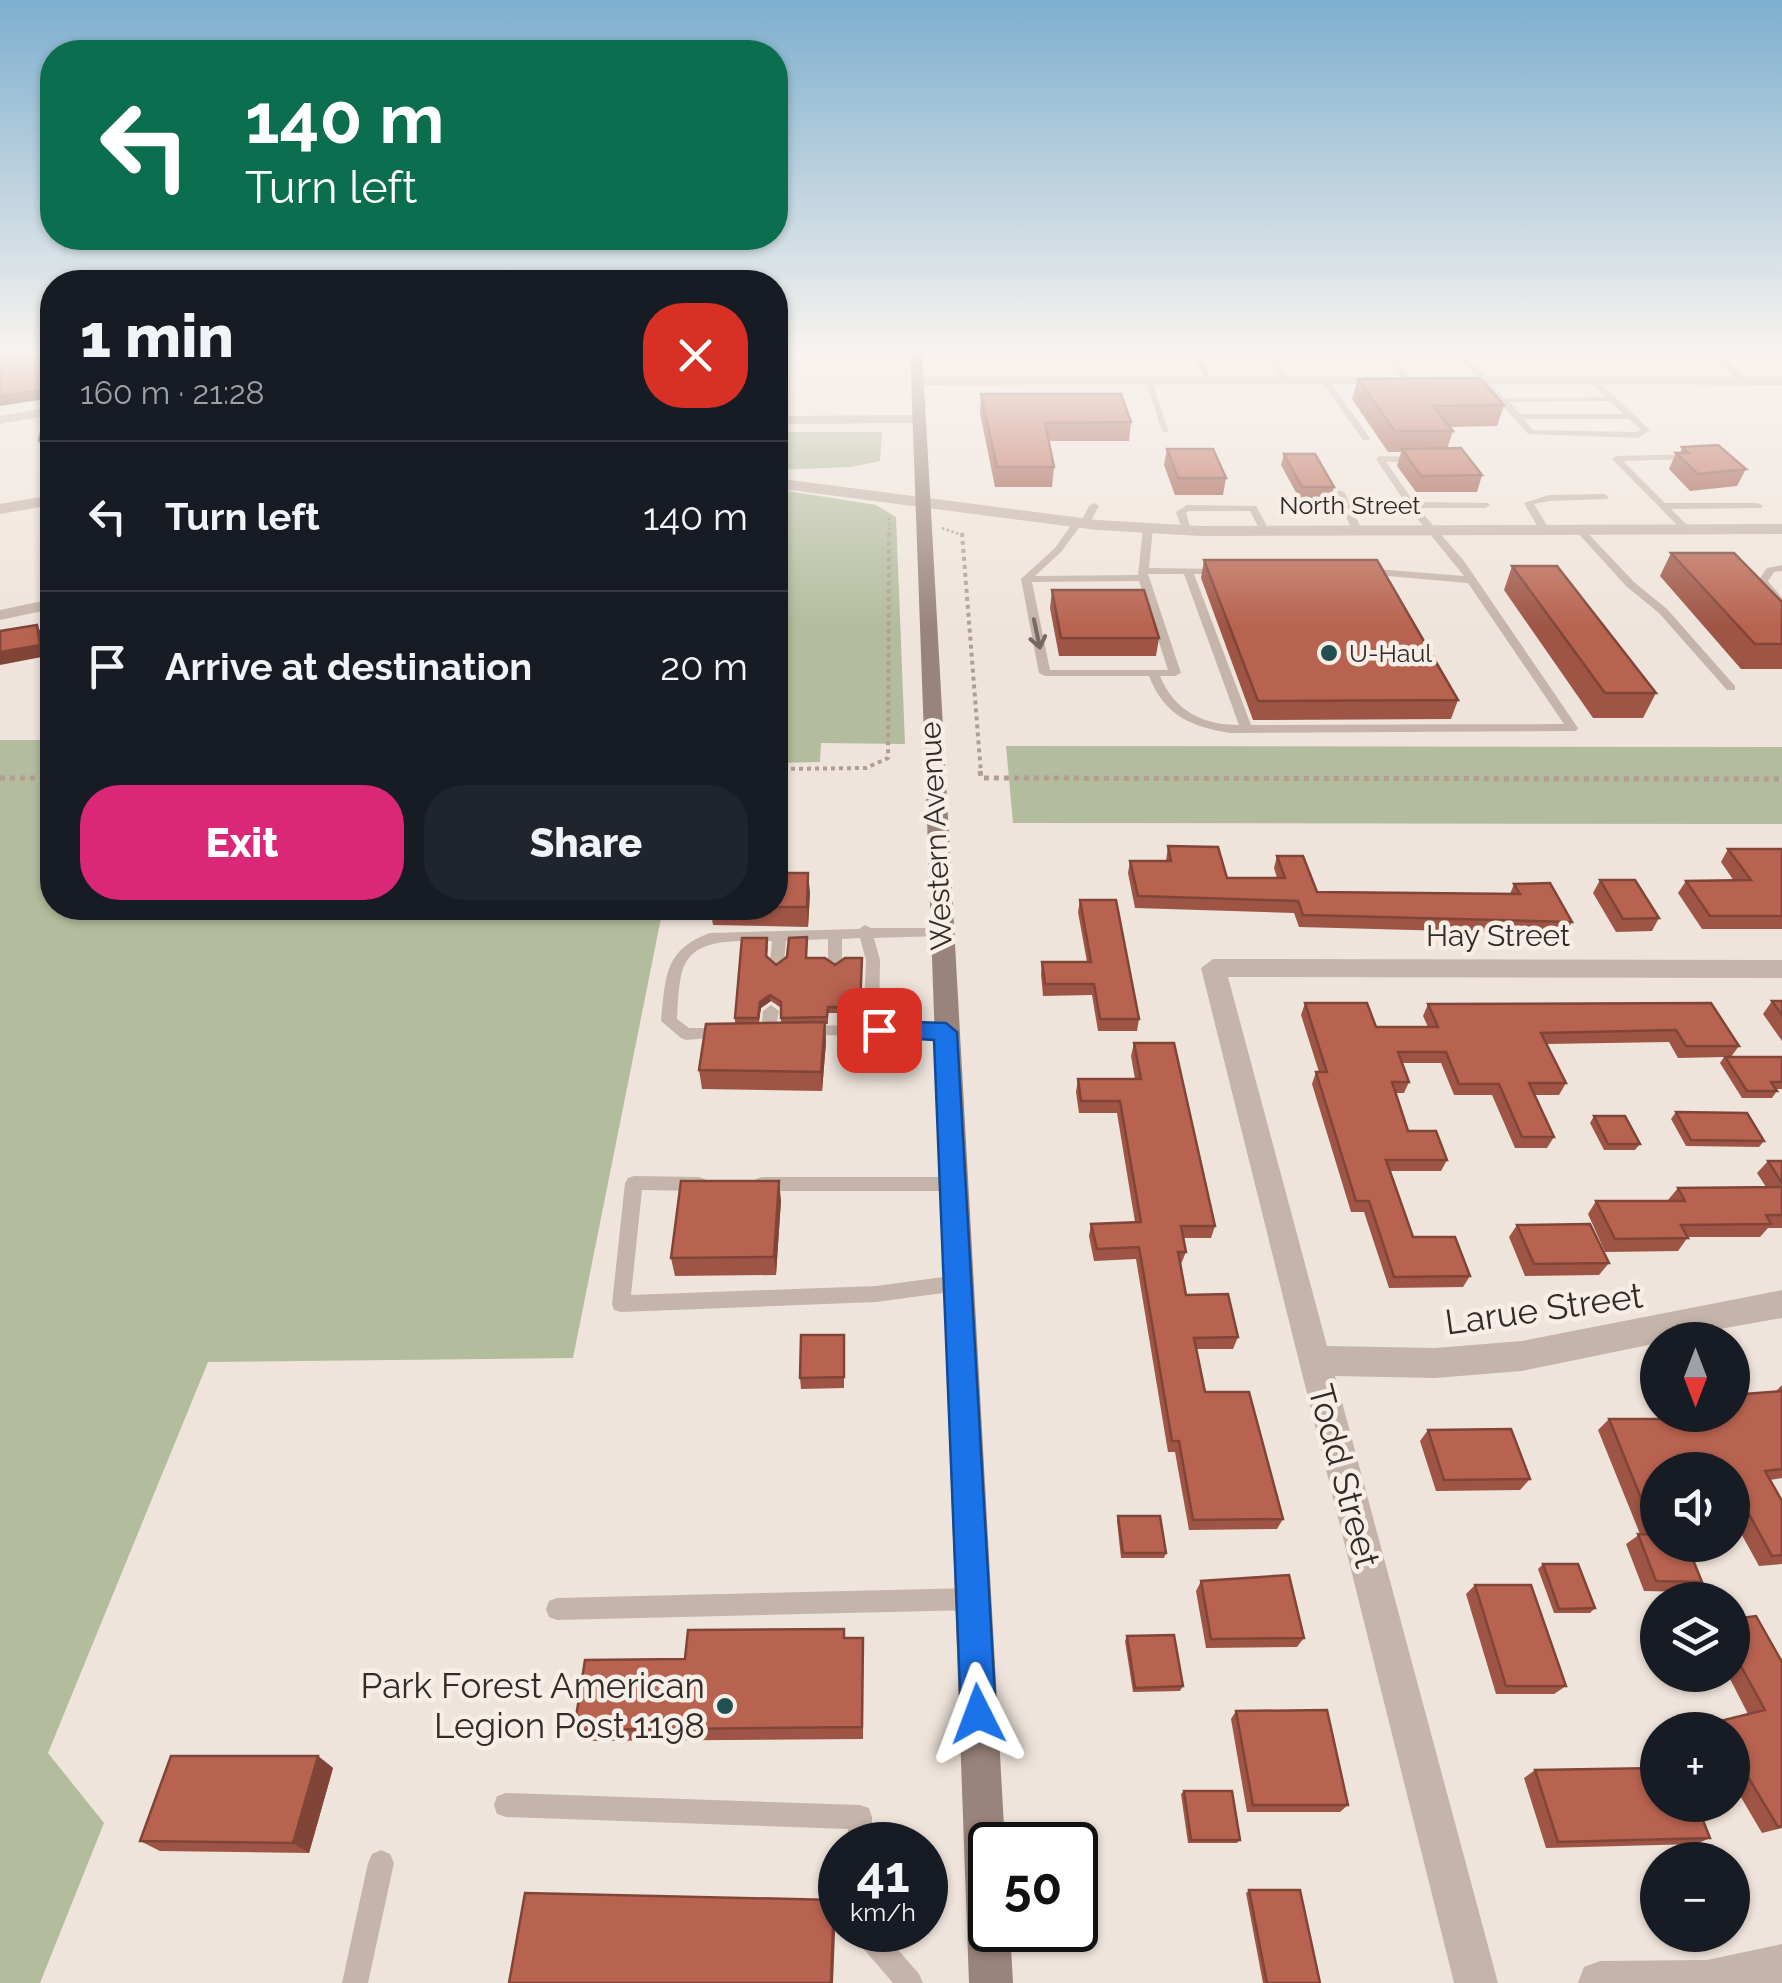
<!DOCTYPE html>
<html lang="en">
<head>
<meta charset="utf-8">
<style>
	:root { --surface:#171b24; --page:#20242c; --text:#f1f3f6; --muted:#9ea1a6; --line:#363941; --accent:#db2777 }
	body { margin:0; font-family:Raleway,sans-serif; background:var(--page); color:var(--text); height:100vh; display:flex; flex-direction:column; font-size:38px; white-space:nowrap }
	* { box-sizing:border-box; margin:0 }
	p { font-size:32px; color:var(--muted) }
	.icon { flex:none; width:55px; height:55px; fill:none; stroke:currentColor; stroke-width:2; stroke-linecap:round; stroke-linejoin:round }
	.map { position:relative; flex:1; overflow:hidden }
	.panel { position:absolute; left:40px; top:270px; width:748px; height:650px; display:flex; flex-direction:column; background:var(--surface); border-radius:40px; box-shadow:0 2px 8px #0004 }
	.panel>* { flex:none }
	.banner { position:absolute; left:40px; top:40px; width:748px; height:210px; border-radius:40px; box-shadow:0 2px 8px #0004; background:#0b6e4f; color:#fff; overflow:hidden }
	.needle { width:65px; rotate:180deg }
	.tools { position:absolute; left:1640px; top:1322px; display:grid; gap:20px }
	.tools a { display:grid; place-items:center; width:110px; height:110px; border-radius:50%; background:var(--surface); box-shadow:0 2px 8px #0004; font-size:50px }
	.speed { position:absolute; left:818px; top:1822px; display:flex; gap:20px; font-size:50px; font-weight:700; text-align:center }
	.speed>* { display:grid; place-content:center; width:130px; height:130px; border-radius:50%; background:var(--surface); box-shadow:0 2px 8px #0004; line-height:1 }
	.speed small { font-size:25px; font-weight:400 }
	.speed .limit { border:5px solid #111; border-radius:15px; background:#fff; color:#111 }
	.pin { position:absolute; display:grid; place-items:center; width:85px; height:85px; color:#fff; margin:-42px; border-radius:20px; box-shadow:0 5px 15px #0006 }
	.me { position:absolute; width:110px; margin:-55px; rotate:357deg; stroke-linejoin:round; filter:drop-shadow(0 0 8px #0008) }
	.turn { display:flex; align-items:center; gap:35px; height:210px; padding:0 40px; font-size:45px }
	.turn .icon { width:130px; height:130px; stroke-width:2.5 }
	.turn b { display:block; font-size:70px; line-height:85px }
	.round { display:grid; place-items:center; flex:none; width:105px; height:105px; border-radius:40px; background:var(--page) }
	.headline { display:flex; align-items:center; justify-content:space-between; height:170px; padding:0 40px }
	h1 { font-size:60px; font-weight:800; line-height:75px }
	.cta { display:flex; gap:20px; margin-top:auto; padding:20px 40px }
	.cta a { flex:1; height:115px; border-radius:40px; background:var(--accent); color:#fff; font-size:40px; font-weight:800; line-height:115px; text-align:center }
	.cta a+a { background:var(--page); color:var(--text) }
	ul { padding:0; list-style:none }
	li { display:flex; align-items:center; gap:30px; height:150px; padding:0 40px; border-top:2px solid var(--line) }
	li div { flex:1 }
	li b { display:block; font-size:38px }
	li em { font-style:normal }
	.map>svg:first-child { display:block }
</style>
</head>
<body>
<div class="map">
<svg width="1782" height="1983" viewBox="0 0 1782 1983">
	<rect width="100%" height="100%" fill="#efe4db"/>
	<path fill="#b3bc9d" d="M775 432H882L880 461 851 467 775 470Z
		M775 489 876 505 896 517 905 744 821 743 820 762 775 763Z
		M0 740H52V908H663L573 1358 208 1362 48 1753 104 1823 40 1983H0Z
		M1006 746 1782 747V824L1013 823Z"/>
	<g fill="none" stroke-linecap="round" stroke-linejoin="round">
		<path stroke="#b19e93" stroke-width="2.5" stroke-dasharray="2.5 2.5" stroke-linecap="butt" d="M942 528 962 535
			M889 535V517"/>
		<path stroke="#b19e93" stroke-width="4" stroke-dasharray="4 4" stroke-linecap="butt" d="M962 533 981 774
			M775 769 866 768 888 758 889 533"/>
		<path stroke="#b19e93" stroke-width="5" stroke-dasharray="5 5" stroke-linecap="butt" d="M980 771 981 778 1782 779
			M0 778H52"/>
		<path fill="#c5b4a9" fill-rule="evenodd" d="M1190 349H1198L1213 383 1206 381Z
			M1264 349H1272L1289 383H1283Z
			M1380 349H1388L1412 379V383H1406Z
			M1452 349H1460L1504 398 1605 397 1589 381 1596 379 1650 430 1638 438 1528 434ZM1610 401 1623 414H1520L1509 402ZM1524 419H1629L1641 430 1636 432 1533 430Z
			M1702 349H1711L1749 379V383H1743Z
			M1145 379 1152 381 1169 433 1162 431Z
			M1322 379H1328L1370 438 1369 440H1363L1321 381Z
			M1696 454V458L1693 459 1623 461 1665 503H1758L1763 506 1761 508 1671 509 1691 529 1683 531 1612 459 1616 456Z
			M1380 456 1423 457V461L1420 462H1386L1414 502 1488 503 1490 505 1485 508H1418L1464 561 1578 728 1576 731 1230 733C1191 727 1164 715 1149 676H1045L1039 673 1021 579 1055 548 1074 521 1081 522 1089 506 1094 503 1099 506 1088 526 1081 525 1061 552 1035 576 1138 575 1143 528 1148 525 1153 528 1149 568 1225 569 1226 571 1221 574H1194L1251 725 1564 724 1468 583 1364 574 1359 571 1364 568 1464 576 1408 507 1376 459ZM1148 574H1184L1239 725C1202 725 1174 710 1160 676H1175L1181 673ZM1139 581 1168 670H1050L1032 582Z
			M1340 490 1345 493 1362 530 1360 532 1352 530 1335 493Z
			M1604 494 1609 497 1607 499 1549 501 1534 504 1549 529 1544 532 1539 529 1524 503 1549 495Z
			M1187 505 1256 506 1269 530 1261 532 1250 511H1189L1186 513 1191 530 1183 532 1176 512Z
			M1576 527H1582L1634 582 1667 609 1735 686V690H1727L1659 613 1626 586 1576 531Z
			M1782 565V571L1774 572 1768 581 1782 598V608L1778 607 1758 581 1767 568Z
			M865 925 871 928H946L948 931 941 936 874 938 880 960 879 1026H946L951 1028 954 1032 951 1036 803 1035 800 1031 803 1027 808 1025 863 1026 866 960 860 938 842 939V963L835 968 828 963V939L786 941 784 963 777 968 770 963 772 941C742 942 692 934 682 972 678 987 678 1003 677 1019L689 1028H730L733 1032 730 1036 686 1040 681 1038 661 1021C666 978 663 950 710 933L859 929Z
			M771 1005 779 1011 774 1036H764L761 1032 763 1011Z
			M634 1176 699 1177 705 1179 708 1184 705 1189 699 1191 642 1190 631 1295 876 1286 958 1275 965 1277 967 1283 965 1289 958 1291 876 1302 621 1312 614 1310 612 1304 625 1183 628 1178Z
			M762 1177H953L959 1179 962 1184 959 1189 953 1191H762L756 1189 753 1184 756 1179Z
			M973 1588 981 1591 984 1599 981 1607 973 1610 557 1620 549 1617 546 1609 549 1601 557 1598Z
			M506 1793 860 1805 869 1808 872 1817V1845H848V1829L506 1817 497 1814 494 1805 497 1796Z
			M381 1850 390 1854 394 1863 368 1983H342L368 1863 372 1854Z
			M851 1930H881L919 1974 923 1983H893L855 1939Z"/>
		<path fill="#c5b4a9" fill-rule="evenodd" d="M775 349H785L775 357Z
			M1392 377 1399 381 1397 384 916 385 909 381 916 377Z
			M1452 377H1782V385L1447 384 1445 381Z
			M52 407V415L0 424V416Z
			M775 416 918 415 925 419 918 423 775 424Z
			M775 478 1097 520 1201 526 1782 524V534L1201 536 1097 530 775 488Z
			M52 495V505L0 514V504Z
			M52 599V609L0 620V610Z
			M1213 959 1782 960V978L1228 977 1327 1346 1435 1348 1522 1341 1782 1290V1318L1658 1340V1343L1522 1371 1435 1378 1335 1376 1498 1983H1454L1201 968Z
			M1782 1944V1983H1578L1584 1967 1600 1961 1707 1960Z"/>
		<path fill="#99847b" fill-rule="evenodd" d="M910 349H922L1005 1845H990V1930H1010L1013 1983H969Z"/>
	</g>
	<path fill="#9e5545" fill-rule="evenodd" d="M1358 379 1504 405 1497 426 1450 427 1453 431 1447 449 1482 475 1477 492H1416L1397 466 1401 452H1388L1352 399Z
		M981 394 1131 422 1129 441H1049L1054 467 1052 487H995L980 413Z
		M1682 447 1746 469 1737 486 1690 491 1669 469 1676 453H1680Z
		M1167 449 1226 478 1223 495H1175L1164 465Z
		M1284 454 1334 487 1331 498H1299L1281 465Z
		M1671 553 1782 602V669H1741L1660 576Z
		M1204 560 1458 700 1451 719 1253 720 1201 578Z
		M1512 566 1656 693 1643 718H1593L1504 590Z
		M1052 590 1159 638 1156 656H1059L1050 608Z
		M1168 846 1227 878H1277L1274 868 1277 856 1317 892 1510 894 1514 884 1572 922 1565 934 1299 927 1294 913 1135 908 1128 873 1130 861H1166Z
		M1728 849H1782V929H1702L1678 893 1686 881H1734L1721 862Z
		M775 873 810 892 808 927 713 925 710 908H775Z
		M1600 880 1659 918 1652 931 1616 932 1593 893Z
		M1080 900 1139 1019 1137 1031H1098L1092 995 1043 996 1041 974 1042 962H1087L1078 912Z
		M807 937 806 958 835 965 862 958 860 1013H828V1024H825L826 1042 822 1091 702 1089 699 1070 735 1024V1018L768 945 767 957 776 965ZM771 1001 781 1008V1023H759L761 1008Z
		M1772 1001H1782V1041L1763 1014Z
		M1305 1003 1376 1027H1428L1423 1016 1428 1004 1711 1003 1739 1046 1731 1057H1782V1089H1776L1777 1091 1772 1098H1742L1720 1063 1724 1057 1678 1058 1669 1042 1546 1044 1566 1083 1559 1095H1534L1554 1137 1547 1148H1515L1492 1095H1454L1441 1063H1402L1409 1082 1404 1093H1396L1408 1131 1447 1160 1441 1171H1390L1413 1237 1470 1276 1463 1287 1389 1288 1364 1212H1351L1312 1084 1316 1072H1319L1301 1015Z
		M1134 1043 1215 1226 1211 1238H1183L1186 1252 1181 1264 1186 1295 1238 1337 1233 1349H1196L1205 1392 1283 1519 1277 1529 1189 1530 1175 1452H1168L1136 1259 1094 1261 1089 1236 1091 1224 1135 1222 1117 1113H1079L1076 1092 1078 1079H1135L1131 1056Z
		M1676 1112 1764 1141 1759 1147 1686 1146 1671 1119Z
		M1594 1116 1640 1144 1635 1150H1604L1590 1123Z
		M1768 1161H1782V1228H1768L1760 1237H1688L1678 1251 1605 1252 1588 1214 1596 1201 1668 1200 1678 1188 1766 1187 1757 1173Z
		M781 1200 776 1275 675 1276 671 1258Z
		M1517 1225 1609 1263 1599 1275 1525 1276 1509 1237Z
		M844 1335V1388L801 1389 800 1378Z
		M1782 1385V1478L1770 1480 1782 1501V1564L1759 1566 1732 1517V1470H1658V1545L1702 1582 1690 1592 1644 1591 1626 1544 1640 1534 1598 1430 1609 1419H1695L1692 1415H1732L1778 1391 1777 1390Z
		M1428 1430 1530 1479 1520 1490 1436 1491 1420 1441Z
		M1118 1516 1166 1553 1164 1558H1121L1117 1521Z
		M1543 1564 1595 1608 1590 1613H1554L1538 1569Z
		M1201 1581 1304 1638 1297 1647 1206 1648 1196 1591Z
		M1475 1585 1566 1686 1554 1694H1496L1466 1594Z
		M1756 1616 1782 1828 1762 1833 1732 1782V1730H1702L1716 1722 1748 1714 1728 1675H1732V1619Z
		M1127 1636 1183 1686 1180 1691 1133 1692 1125 1641Z
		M845 1638 863 1651V1739L582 1741 574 1730Z
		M1236 1711 1348 1805 1340 1812H1247L1231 1719Z
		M318 1756 333 1768 309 1853 160 1851 140 1841Z
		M1535 1770 1710 1838 1696 1844 1546 1848 1524 1778Z
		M1184 1791 1240 1840 1237 1843H1188L1181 1794Z
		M1249 1890 1320 1983H1263L1246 1893Z"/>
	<path fill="#814538" d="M52 388V398L0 406V396Z
		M37 625 43 636 47 656 0 665V652Z
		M808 873 810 892 808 927 807 907Z
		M770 995 771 1001 761 1008 758 1024 760 1002Z
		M825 1022 826 1042 822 1091 821 1072Z
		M779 1181 781 1200 776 1275 774 1257Z
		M318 1756 333 1768 309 1853 293 1843Z
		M834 1900 836 1908 833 1983H831Z"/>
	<path fill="#b86350" stroke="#814538" stroke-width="2.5" d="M0 349H52V388L0 396Z
		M1480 378 1504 405 1433 406 1453 431H1395L1358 379Z
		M52 390V457L39 440Z
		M981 394H1121L1131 422 1045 423 1054 467H997Z
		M1718 445 1746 469 1698 474 1676 453H1688L1682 447Z
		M1461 448 1482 475 1421 476 1402 449Z
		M1167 449H1213L1226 478H1178Z
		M1284 454H1315L1334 487H1302Z
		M1671 553H1734L1782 602V644H1755Z
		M1204 560H1377L1458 700 1258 701Z
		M1512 566H1557L1656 693H1605Z
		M1052 590H1144L1159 638H1061Z
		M37 625 40 645 0 652V631Z
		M1168 846 1218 847 1227 878H1285L1277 856H1303L1317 892 1520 894 1514 884 1550 883 1572 922 1303 915 1298 901 1138 896 1130 861H1171Z
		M1728 849H1782V916H1710L1686 881 1751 880Z
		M775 873H808L807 907H775Z
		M1600 880H1635L1659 918 1623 919Z
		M1080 900H1116L1139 1019H1100L1094 984H1045L1042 962H1091Z
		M807 937 806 958H825L835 965 845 958H862L860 1007H828L827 1017 781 1018V1002L770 995 760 1002 758 1018H735L742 938H767L766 956 776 965 787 957 789 938Z
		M1772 1001H1782V1015Z
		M1305 1003H1367L1376 1027H1438L1428 1004 1711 1003 1739 1046H1686L1676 1030 1541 1033 1566 1083H1529L1554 1137H1522L1499 1084H1459L1446 1052H1398L1409 1082H1392L1408 1131H1436L1447 1160H1386L1413 1237H1455L1470 1276 1394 1277 1369 1201H1356L1316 1072H1327Z
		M825 1022 821 1072 699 1070 706 1024Z
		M1134 1043H1174L1215 1226H1181L1186 1252H1178L1186 1295 1228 1294 1238 1337 1194 1338 1205 1392H1249L1283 1519 1193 1520 1179 1441H1172L1139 1247 1097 1249 1091 1224 1141 1222 1120 1101H1081L1078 1079H1141Z
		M1725 1057H1782V1082H1771L1777 1091H1747Z
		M1676 1112 1747 1113 1764 1141 1691 1140Z
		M1594 1116H1625L1640 1144H1608Z
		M1768 1161H1782V1183Z
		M681 1181H779L774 1257 671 1258Z
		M1782 1187V1215H1766L1771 1224 1681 1225 1688 1238 1615 1239 1596 1201H1685L1678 1188Z
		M1590 1224 1609 1263 1534 1264 1517 1225Z
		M801 1335H844V1377L800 1378Z
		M1782 1391V1469L1765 1471 1782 1501V1555L1772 1556 1739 1496H1732V1470H1658V1545H1687L1702 1582 1656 1581 1638 1534 1656 1535 1609 1419H1713L1710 1415H1732V1395Z
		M1511 1429 1530 1479 1444 1480 1428 1430Z
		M1118 1516H1160L1166 1553H1123Z
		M1543 1564H1578L1595 1608 1559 1609Z
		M1289 1575 1304 1638 1211 1639 1201 1581Z
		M1475 1585H1531L1566 1686H1506Z
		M1756 1616 1782 1662V1826L1778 1827 1732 1750V1730H1721L1716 1722 1765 1710 1732 1650V1619Z
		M844 1629V1638H863L862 1727 574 1730 585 1660 685 1659 688 1630Z
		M1174 1635 1183 1686 1135 1688 1127 1636Z
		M1327 1710 1348 1805H1253L1236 1711Z
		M171 1756H318L293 1843 140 1841Z
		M1658 1768V1805H1697L1710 1838 1558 1842 1535 1770Z
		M1184 1791H1232L1240 1840H1191Z
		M1249 1890H1300L1320 1983H1267Z
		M525 1893 834 1900 831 1983H509Z"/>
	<defs><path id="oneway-shaft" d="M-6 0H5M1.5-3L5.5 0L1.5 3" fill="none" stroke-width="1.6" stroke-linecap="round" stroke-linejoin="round" transform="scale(2.5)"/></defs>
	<use stroke="#756962" href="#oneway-shaft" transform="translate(1037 634) rotate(78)"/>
	<linearGradient id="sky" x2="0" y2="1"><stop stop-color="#7dafce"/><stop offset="0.56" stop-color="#f8f3ef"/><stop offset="1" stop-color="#f8f3ef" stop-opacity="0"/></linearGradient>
	<rect width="1782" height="627" fill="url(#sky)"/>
	<path fill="#1a73e8" stroke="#114b97" stroke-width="2.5" d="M879 1021 946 1023 957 1032 996 1714 991 1727 978 1732 966 1727 961 1714 934 1040 871 1036 868 1030Z"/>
	<g fill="#225050" stroke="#f7efe7" stroke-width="4">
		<circle cx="1329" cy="653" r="10"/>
		<circle cx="725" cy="1706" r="10"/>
	</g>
	<g text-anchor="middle" stroke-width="9" stroke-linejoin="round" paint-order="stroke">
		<g font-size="25" fill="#332b28" stroke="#f7efe7">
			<text x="1350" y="514">North Street</text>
		</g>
		<g font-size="25" fill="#332b28" stroke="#f7efe7" text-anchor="start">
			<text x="1349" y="662">U-Haul</text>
		</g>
		<g font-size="30" fill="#332b28" stroke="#f7efe7">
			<text transform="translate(936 836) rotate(-93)" y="10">Western Avenue</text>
			<text x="1498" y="946">Hay Street</text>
		</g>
		<g font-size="35" fill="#332b28" stroke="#f7efe7">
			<text transform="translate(1544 1309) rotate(-8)" y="12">Larue Street</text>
			<text transform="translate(1344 1476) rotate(75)" y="12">Todd Street</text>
		</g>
		<g font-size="35" fill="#332b28" stroke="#f7efe7" text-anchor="end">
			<text x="705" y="1698">Park Forest American<tspan x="705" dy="40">Legion Post 1198</tspan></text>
		</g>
	</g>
</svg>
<div class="tools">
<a><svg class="needle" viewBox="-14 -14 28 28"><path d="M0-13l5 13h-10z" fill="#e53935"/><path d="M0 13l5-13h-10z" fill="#9ea1a6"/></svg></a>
<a><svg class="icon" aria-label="sound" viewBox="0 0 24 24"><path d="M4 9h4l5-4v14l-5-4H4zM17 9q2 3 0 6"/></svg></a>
<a><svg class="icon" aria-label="layers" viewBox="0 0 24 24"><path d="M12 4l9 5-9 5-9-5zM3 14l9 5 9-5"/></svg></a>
<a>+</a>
<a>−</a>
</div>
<div class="speed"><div>41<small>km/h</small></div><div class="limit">50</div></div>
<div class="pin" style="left:879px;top:1030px;background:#d93025"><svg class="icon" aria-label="arrive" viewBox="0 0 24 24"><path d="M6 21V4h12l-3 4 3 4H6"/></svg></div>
<svg class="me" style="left:978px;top:1714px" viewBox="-20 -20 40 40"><path d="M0-17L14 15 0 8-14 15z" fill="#1a73e8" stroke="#fff" stroke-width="4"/></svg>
<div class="banner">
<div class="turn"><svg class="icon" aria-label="left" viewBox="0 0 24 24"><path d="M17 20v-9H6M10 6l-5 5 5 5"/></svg><div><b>140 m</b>Turn left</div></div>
</div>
<section class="panel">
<div class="headline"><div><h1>1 min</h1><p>160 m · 21:28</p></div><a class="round" style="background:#d93025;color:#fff"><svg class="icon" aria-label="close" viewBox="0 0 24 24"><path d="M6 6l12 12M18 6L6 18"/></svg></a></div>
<ul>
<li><svg class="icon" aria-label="left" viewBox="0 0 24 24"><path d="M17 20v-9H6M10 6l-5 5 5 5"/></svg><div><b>Turn left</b></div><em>140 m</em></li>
<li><svg class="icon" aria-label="arrive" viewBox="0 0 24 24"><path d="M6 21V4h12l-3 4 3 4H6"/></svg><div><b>Arrive at destination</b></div><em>20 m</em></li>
</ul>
<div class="cta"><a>Exit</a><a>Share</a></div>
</section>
</div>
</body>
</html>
